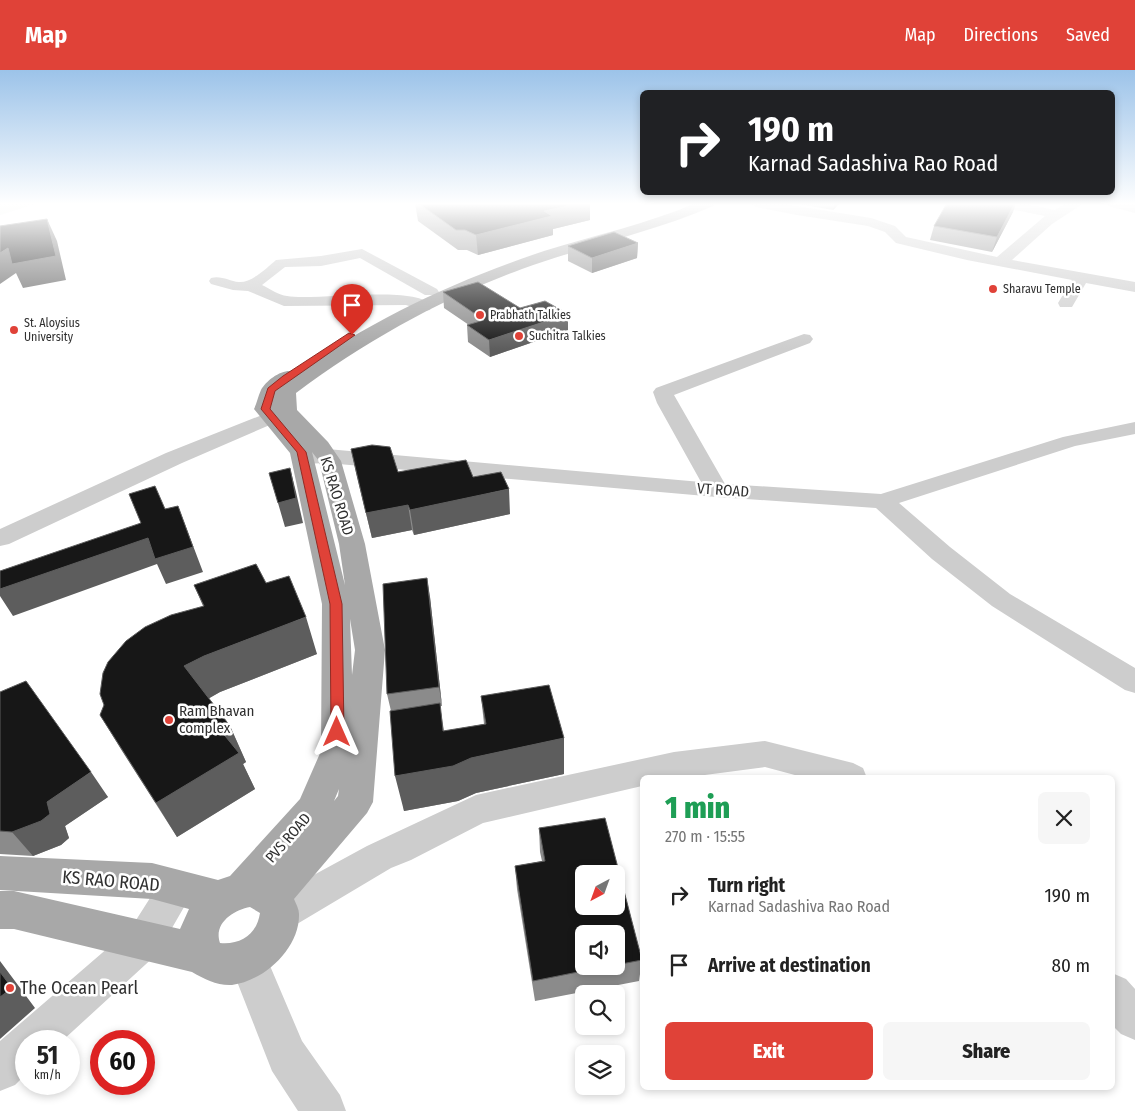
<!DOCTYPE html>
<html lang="en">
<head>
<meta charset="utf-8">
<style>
	:root { --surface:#fff; --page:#f6f6f6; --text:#222; --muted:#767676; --accent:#e04238 }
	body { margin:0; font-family:"Fira Sans Condensed",sans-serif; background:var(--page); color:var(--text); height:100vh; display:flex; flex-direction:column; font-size:19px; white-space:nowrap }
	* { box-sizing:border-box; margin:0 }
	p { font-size:16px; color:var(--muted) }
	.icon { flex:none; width:28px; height:28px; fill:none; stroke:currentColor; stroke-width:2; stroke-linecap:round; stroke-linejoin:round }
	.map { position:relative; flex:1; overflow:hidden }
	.details { position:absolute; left:640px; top:705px; width:475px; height:315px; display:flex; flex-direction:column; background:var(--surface); border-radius:8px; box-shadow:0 2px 8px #0003 }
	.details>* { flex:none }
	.banner { position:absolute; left:640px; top:20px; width:475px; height:105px; border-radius:8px; box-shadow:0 2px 8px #0003; background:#202124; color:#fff; overflow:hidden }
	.needle { width:32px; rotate:221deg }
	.buttons { position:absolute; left:575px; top:795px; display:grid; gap:10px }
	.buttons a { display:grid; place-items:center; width:50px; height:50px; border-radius:8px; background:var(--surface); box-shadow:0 2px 8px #0003; font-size:25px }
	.speed { position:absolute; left:15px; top:960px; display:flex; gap:10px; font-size:25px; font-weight:700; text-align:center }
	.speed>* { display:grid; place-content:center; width:65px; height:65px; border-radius:50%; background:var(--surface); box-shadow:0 2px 8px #0003; line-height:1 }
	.speed small { font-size:12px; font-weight:400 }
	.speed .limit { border:8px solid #d22; background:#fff; color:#111 }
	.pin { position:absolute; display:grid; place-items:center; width:42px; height:42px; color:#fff; margin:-51px -21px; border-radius:50% 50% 50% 0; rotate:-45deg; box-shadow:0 0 5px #0007 }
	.pin .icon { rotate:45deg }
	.me { position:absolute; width:55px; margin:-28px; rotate:0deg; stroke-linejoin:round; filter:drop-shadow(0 0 4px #0008) }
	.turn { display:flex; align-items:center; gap:18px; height:105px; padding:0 25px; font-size:22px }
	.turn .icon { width:65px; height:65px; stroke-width:2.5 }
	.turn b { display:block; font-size:35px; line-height:42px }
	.round { display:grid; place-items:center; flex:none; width:52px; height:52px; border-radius:8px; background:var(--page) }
	.summary { display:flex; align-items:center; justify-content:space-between; height:85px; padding:0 25px }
	h1 { font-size:30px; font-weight:800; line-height:38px; color:#1e9e55 }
	.cta { display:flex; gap:10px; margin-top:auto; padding:10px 25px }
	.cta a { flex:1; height:58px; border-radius:8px; background:var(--accent); color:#fff; font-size:20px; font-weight:800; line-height:58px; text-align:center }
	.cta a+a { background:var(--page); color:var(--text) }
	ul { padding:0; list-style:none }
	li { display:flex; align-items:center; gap:15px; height:70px; padding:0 25px }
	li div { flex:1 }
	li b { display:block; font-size:19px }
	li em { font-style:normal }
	header { display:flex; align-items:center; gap:30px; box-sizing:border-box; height:70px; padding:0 25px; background:var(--accent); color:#fff }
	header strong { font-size:24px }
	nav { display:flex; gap:28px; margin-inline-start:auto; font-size:18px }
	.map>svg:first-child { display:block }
</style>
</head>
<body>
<header>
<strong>Map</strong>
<nav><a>Map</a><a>Directions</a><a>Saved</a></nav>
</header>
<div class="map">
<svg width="1135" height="1041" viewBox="0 0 1135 1041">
	<rect width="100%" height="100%" fill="#fff"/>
	<path fill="#e4ecde" d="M0 133H38L0 145Z"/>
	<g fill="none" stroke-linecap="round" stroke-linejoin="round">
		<path fill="#cdcdcd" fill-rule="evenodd" d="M750 133H778L871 148 895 156 906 167 997 187 1045 146 999 137 993 133H1021L1055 140 1067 133H1084L1052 154 1012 190 1135 212V222L1086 213 1072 237H1060L1058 233 1072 210 967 190 896 173 885 162 868 156 797 145 756 137Z
			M1107 133 1135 135V143L1108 136Z
			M362 179 437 219 439 222 437 225H425L360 188 321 196 285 197 262 215C270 219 279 225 287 226 315 231 417 214 432 236L430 240 424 241 406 235 284 236 248 221 233 220 211 214 209 211 211 208C221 205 229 211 239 212 251 213 267 198 276 190L321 186Z
			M804 264 810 265 813 269 810 273 674 325 725 414 881 424 1063 367 1135 352V364L1075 376 899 433 950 477 1010 524 1135 598V623L1125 620 992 536 932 489 876 438 717 427 327 393 302 394 294 392 291 387 294 382 327 379 701 412 657 333 653 322 656 318Z
			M272 341 279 343 282 347 279 351 182 393 9 474 0 476V459L166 383Z
			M765 671 853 693 863 698 867 708H806L765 697 682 708H642V716L483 753 411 790 391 798 292 857 279 862 266 857 260 844 266 831 367 776 476 725 674 682Z
			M177 801 190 806 195 818 157 884 62 971H26V1004L15 1015 0 1021V971L131 858 164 806Z
			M248 872 262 877 302 971 340 1025 346 1041H298L272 1001 229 891 234 877Z
			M1112 903 1126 909 1135 919V970L1121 964 1112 955Z"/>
		<path fill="#a8a8a8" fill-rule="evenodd" d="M696 133H715L713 136C651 163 585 176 522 199 441 229 366 271 296 323L297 340 328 372 341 391 365 474 385 580 373 732 367 743 294 829C296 834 299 839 299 844 300 878 264 911 232 915 218 916 204 909 192 902L14 859H0V821H14L180 859 189 839 152 829 0 820V786L152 793 218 810 230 806 300 729 321 681 322 534 290 383 254 339C257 333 258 326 261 320 267 309 286 296 297 303 372 249 457 210 544 181 595 165 647 154 696 133ZM312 382 319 391 339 474 345 515ZM350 549 355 580 352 605ZM339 719 338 726 334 731ZM250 837 260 843C257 864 241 875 220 873 213 853 234 840 250 837Z"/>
	</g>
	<path fill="#8b8b8b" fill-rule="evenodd" d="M415 133H590V150L553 159V165L478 185 467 180H458L418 151Z
		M794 133H840L833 140Z
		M1013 142 992 182 930 170 934 156Z
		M638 173 637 188 592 203 568 191V176Z
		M443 222 520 238 568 260 490 287 468 272 467 255H469L444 238Z
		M351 379 398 402 473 407 510 444 414 465 412 460 372 468 356 403Z
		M266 513 317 584 220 622 209 628 230 656 246 692 243 694 255 719 177 767 122 681 100 645 104 635 203 536 194 515Z
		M430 527 442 636H440L444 661 484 654 481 626 564 668V704L476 723 458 731 404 741 391 641 387 624Z
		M0 622 108 727 65 756 69 768 61 775 33 786 0 784Z
		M539 758 642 890 639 911 535 931 517 819 515 796 542 791 540 782ZM616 864V896H584Z"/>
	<path fill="#5d5d5d" d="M583 133H590V150L553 159V165L478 185 476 165 544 141Z
		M835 133H840L833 140Z
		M1015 133H1016L1013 142 992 182 997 167Z
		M47 149 57 171 66 210 23 218 16 203 0 214V183Z
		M638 173 637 188 592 203V188Z
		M568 244V260L490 287 489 270Z
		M290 398 296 422 303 453 285 457 278 433Z
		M509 419 510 444 414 465 410 440Z
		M408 435 412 460 372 468 366 443Z
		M178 436 203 502 166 514 157 494 13 546 0 526V519Z
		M427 508 430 527 442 636 439 617Z
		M306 547 317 584 220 622 201 633 184 596 204 586Z
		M230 656 246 692 243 694 255 719 177 767 156 733 221 661Z
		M564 668V704L476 723 458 731 404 741 395 706 471 688Z
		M91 702 108 727 65 756 69 768 61 775 33 786 12 762 47 732Z
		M0 891 35 938 0 969Z"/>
	<path fill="#171717" stroke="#5d5d5d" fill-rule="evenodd" d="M418 133H583L544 141 552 146 476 165 465 160H456Z
		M947 133H1015L997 167 934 156Z
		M47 149 56 186 12 194 8 178 0 183V156Z
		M614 162 638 173 592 188 568 176Z
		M478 212 520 238 545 231 568 244 489 270 467 255 484 250 443 222Z
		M372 375 390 377 398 402 466 390 473 407 501 402 509 419 410 440 408 435 366 443 351 379Z
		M290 398 296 428 278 433 269 403Z
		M155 416 165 439 178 436 193 477 155 489 148 468 0 519V501L141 453 129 424Z
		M256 494 266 513 289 506 306 547 204 586 184 596 230 656 221 661 239 683 156 733 100 645 104 635 100 624 103 603 108 592 126 571 145 557 171 545 204 536 194 515Z
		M427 508 439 617 387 624 383 514Z
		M26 611 91 702 47 732 50 744 41 751 12 762 0 761V622Z
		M549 615 564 668 471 688 453 696 395 706 390 641 440 633 443 661 486 654 481 626Z
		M605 748 642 890 616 895V864H584V896H608L533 911 515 796 545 791 539 758ZM584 804H616V836H584Z
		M0 902 12 918 0 927Z"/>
	<linearGradient id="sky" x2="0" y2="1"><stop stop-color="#9cc3e9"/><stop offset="0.48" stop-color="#fff"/><stop offset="1" stop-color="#fff" stop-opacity="0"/></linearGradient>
	<rect width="1135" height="279" fill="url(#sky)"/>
	<path fill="#e04238" stroke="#922b24" d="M349 263 355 265 275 321 270 339 306 382 342 534 344 662 342 666 337 668 333 666 331 662 330 534 297 382 261 339 268 318 283 306Z"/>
	<g fill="#e04238" stroke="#fff" stroke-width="2">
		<circle cx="993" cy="219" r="5"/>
		<circle cx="480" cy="245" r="5"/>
		<circle cx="14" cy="260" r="5"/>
		<circle cx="519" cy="266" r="5"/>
		<circle cx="169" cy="650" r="5"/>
		<circle cx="10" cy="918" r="5"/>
	</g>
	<g text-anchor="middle" stroke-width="5" stroke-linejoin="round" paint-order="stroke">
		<g font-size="12" fill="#303030" stroke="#fff" text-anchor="start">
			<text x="1003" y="223">Sharavu Temple</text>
			<text x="490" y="249">Prabhath Talkies</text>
			<text x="24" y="257">St. Aloysius<tspan x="24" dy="14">University</tspan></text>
			<text x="529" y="270">Suchitra Talkies</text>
		</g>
		<g font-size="15" fill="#303030" stroke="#fff">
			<text transform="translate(723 420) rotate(4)" y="5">VT ROAD</text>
			<text transform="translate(337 426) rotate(73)" y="5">KS RAO ROAD</text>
			<text transform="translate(288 768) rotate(-49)" y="5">PVS ROAD</text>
		</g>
		<g font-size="15" fill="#303030" stroke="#fff" text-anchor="start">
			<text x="179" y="646">Ram Bhavan<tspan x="179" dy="17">complex</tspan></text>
		</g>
		<g font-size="18" fill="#303030" stroke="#fff">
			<text transform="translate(111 811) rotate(5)" y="6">KS RAO ROAD</text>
		</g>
		<g font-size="18" fill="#303030" stroke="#fff" text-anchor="start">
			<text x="20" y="924">The Ocean Pearl</text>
		</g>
	</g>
</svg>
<div class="buttons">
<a><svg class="needle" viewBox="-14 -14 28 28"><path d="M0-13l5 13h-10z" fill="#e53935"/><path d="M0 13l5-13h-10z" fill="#767676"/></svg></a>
<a><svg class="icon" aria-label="sound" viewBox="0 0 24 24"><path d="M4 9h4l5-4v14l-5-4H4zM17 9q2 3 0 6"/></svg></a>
<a><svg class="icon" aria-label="search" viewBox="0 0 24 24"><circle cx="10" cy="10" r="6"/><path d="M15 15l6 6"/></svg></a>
<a><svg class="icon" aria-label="layers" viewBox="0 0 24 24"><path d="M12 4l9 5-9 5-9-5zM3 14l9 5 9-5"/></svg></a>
</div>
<div class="speed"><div>51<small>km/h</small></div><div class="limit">60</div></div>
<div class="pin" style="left:352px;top:265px;background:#d93025"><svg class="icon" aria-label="arrive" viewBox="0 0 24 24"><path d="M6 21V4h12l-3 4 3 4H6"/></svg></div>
<svg class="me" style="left:337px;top:662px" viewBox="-20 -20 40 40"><path d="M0-17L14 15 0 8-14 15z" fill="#e04238" stroke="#fff" stroke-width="4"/></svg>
<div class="banner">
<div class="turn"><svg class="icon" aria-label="right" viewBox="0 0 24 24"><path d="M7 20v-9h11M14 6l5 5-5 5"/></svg><div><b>190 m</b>Karnad Sadashiva Rao Road</div></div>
</div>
<section class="details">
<div class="summary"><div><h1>1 min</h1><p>270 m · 15:55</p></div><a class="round"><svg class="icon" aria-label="close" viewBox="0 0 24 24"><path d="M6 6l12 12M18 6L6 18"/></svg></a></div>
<ul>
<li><svg class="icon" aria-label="right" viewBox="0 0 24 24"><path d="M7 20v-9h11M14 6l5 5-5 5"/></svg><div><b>Turn right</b><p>Karnad Sadashiva Rao Road</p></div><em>190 m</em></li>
<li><svg class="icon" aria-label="arrive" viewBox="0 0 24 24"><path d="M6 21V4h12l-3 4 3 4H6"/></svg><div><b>Arrive at destination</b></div><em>80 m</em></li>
</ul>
<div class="cta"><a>Exit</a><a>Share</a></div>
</section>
</div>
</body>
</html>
